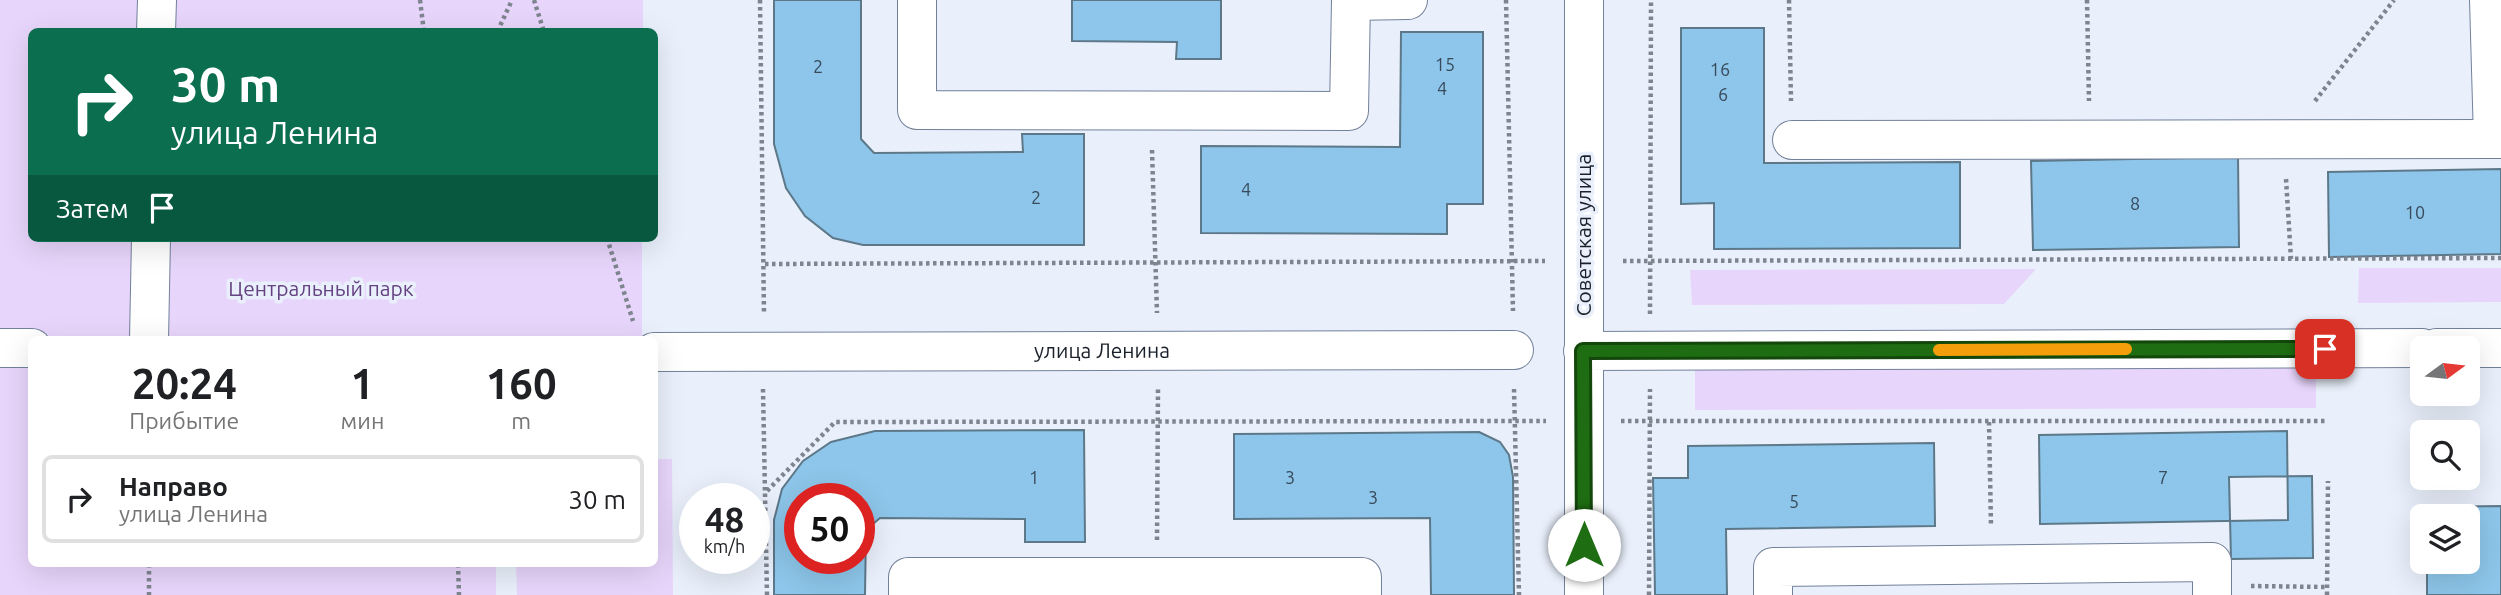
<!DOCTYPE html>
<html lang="ru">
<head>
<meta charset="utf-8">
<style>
	:root { --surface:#fff; --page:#f2f2f2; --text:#202124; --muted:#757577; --line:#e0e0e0 }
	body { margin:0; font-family:Ubuntu,sans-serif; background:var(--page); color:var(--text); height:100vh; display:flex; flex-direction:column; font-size:26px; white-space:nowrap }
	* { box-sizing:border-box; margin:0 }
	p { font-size:23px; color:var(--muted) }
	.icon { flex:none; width:38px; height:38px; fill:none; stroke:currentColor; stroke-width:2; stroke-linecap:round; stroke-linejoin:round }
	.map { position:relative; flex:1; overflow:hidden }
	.sheet { position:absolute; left:28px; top:336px; width:630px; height:231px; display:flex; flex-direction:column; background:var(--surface); border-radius:10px; box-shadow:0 7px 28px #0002 }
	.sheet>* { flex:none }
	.hud { position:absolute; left:28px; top:28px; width:630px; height:214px; border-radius:10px; box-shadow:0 7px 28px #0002; background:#0b6e4f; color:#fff; overflow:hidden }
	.needle { width:46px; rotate:75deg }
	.fabs { position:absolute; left:2410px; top:336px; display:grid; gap:14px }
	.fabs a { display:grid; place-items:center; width:70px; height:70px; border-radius:10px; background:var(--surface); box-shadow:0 7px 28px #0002; font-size:35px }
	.speed { position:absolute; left:679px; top:483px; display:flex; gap:14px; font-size:35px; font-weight:700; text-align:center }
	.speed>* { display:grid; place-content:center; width:91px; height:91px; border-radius:50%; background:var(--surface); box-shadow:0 7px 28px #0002; line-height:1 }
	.speed small { font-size:18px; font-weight:400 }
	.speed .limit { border:10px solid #d22; background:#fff; color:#111 }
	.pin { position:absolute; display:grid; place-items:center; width:60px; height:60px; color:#fff; margin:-30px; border-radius:14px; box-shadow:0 4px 10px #0006 }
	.me { position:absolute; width:77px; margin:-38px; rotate:0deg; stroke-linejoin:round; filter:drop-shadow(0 0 5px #0008) }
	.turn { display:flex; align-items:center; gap:24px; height:147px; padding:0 28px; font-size:32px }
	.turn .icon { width:91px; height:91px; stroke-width:2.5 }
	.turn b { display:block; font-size:49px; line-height:60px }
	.then { display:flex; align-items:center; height:66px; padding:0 28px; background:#0003; gap:14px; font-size:26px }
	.eta { display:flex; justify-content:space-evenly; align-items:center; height:119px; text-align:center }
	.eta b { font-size:42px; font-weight:700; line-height:49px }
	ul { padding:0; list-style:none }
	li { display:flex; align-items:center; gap:21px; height:88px; margin:0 14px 10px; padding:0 14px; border:4px solid var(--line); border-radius:10px }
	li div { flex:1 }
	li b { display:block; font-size:26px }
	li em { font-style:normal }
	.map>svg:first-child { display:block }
</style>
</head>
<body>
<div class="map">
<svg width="2501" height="595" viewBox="0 0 2501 595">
	<rect width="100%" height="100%" fill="#e9f0fb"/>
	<path fill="#e8d5fb" d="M0 0H643V31L32 32V238H642V339L32 340V564H496V595H0Z
		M2359 268H2501V302L2358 303Z
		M2036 269 2004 304 1692 305 1690 270Z
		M2316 360V408L1695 410V362Z
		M655 459H672L673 595H517L516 564H654Z"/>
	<path fill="#8dc6ea" stroke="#5d7889" stroke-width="2" fill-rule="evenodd" d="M774 0H861V139L874 153 1023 152 1022 134H1084V245H863L833 238 805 216 786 188 774 144Z
		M1072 0H1221V59H1176L1177 42 1072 41Z
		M1681 28H1764V163L1960 162V248L1714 249V203L1681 204Z
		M1401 32H1483V204H1447V234L1201 233V146L1400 147Z
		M2238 157 2239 247 2033 250 2031 161Z
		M2501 169V254L2329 257 2328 172Z
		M1084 430 1085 542H1025V519L880 518 866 530 865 595H774V520L782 489 803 461 831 442 875 431ZM800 499H859V558H800Z
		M2287 431 2288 520 2040 524 2039 435Z
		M1479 432 1500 442 1509 455 1513 477 1514 595H1431L1430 518 1234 519V434Z
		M1934 443 1935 526 1726 529 1727 595H1655L1653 478H1688V446Z
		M2312 476 2313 558 2231 559 2229 477Z
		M2501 506V595H2427V562H2468V516H2426V507Z"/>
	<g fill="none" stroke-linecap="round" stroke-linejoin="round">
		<g stroke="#72819a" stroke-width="40">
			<g id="minor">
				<path d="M917 0V110L1349 111 1351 0"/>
				<path d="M2489 0 2493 139"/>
				<path d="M1351 1 1408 0"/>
				<path d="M156 32 157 0"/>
				<path d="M1792 140 2501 139"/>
				<path d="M149 340 151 238"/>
				<path d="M0 348H32"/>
				<path id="s1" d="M654 352 1514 350"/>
				<path d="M908 595V577H1362V595"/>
				<path d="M1773 595V567L2212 562V595"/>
			</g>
		</g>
		<g stroke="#72819a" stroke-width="40">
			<path id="major" d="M2436 348H2501
				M1583 351 2422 348
				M1584 595V0"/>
		</g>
		<path stroke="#7e858f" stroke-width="4.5" stroke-dasharray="3.5 3.5" stroke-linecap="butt" d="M420 0 424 32
			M534 0 544 32
			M760 0 764 314
			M1506 0 1513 311
			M1789 0 1791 101
			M2087 0 2089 101
			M501 32 500 26 512 0
			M2315 101 2394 0
			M1152 150 1157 313
			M2286 179 2291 259
			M607 238 633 321
			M1623 261 2501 258
			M765 264 1545 261
			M1650 314 1651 0
			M763 389 765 493
			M1514 389 1519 595
			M1621 421H2327
			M1989 422 1991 526
			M1157 540 1158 388
			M149 564V595
			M458 564 459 595
			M2251 586 2327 587
			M767 595 765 493 835 422 1546 421
			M1649 595 1650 389
			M2327 595 2328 481"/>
		<use href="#minor" stroke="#fff" stroke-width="38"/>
		<use href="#major" stroke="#fff" stroke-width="38"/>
	</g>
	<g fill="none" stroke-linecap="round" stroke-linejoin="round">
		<g stroke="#14470c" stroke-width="18">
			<path id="route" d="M1584 545 1583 351 2325 349"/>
		</g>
		<use href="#route" stroke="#1e6d12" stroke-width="12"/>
		<path stroke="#f59e0b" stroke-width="12" d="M1939 350 2126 349"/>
	</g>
	<g text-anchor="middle" stroke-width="7" stroke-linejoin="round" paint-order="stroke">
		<g font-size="18" fill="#384a5b">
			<text x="1445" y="71">15</text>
			<text x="818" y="73">2</text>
			<text x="1720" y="76">16</text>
			<text x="1442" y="95">4</text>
			<text x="1723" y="101">6</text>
			<text x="1246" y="196">4</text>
			<text x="1036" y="204">2</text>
			<text x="2135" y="210">8</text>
			<text x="2415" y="219">10</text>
			<text x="1034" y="484">1</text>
			<text x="1290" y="484">3</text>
			<text x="2163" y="484">7</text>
			<text x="1373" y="504">3</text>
			<text x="1794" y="508">5</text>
		</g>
		<g font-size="21" fill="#1b212b" stroke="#e9f0fb">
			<text transform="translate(1584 235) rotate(-90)" y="7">Советская улица</text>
			<text dy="7" stroke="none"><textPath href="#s1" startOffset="448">улица Ленина</textPath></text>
		</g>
		<g font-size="21" fill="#654282" stroke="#e9f0fb">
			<text x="321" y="296">Центральный парк</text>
		</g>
	</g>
</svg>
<div class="fabs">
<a><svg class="needle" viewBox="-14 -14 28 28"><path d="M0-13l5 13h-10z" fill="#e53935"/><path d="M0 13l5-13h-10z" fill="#757577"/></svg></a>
<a><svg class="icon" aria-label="search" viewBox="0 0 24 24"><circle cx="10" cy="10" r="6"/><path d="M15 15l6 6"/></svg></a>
<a><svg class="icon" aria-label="layers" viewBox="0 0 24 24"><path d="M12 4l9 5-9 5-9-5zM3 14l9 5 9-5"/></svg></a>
</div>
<div class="speed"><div>48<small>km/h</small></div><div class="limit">50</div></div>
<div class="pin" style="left:2325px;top:349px;background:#d93025"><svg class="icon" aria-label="arrive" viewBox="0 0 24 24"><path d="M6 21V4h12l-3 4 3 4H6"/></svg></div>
<svg class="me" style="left:1584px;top:545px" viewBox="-20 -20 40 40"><circle r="19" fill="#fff"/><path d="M0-13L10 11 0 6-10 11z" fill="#1e6d12"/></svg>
<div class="hud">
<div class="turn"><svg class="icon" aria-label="right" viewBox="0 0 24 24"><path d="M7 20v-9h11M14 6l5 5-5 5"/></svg><div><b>30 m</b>улица Ленина</div></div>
<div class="then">Затем<svg class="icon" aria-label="arrive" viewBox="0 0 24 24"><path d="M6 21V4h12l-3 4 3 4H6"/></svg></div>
</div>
<section class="sheet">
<div class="eta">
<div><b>20:24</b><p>Прибытие</p></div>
<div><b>1</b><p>мин</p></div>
<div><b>160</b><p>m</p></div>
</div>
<ul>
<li><svg class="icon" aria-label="right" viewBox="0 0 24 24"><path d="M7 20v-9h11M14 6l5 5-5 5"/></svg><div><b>Направо</b><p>улица Ленина</p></div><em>30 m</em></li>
</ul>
</section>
</div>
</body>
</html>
